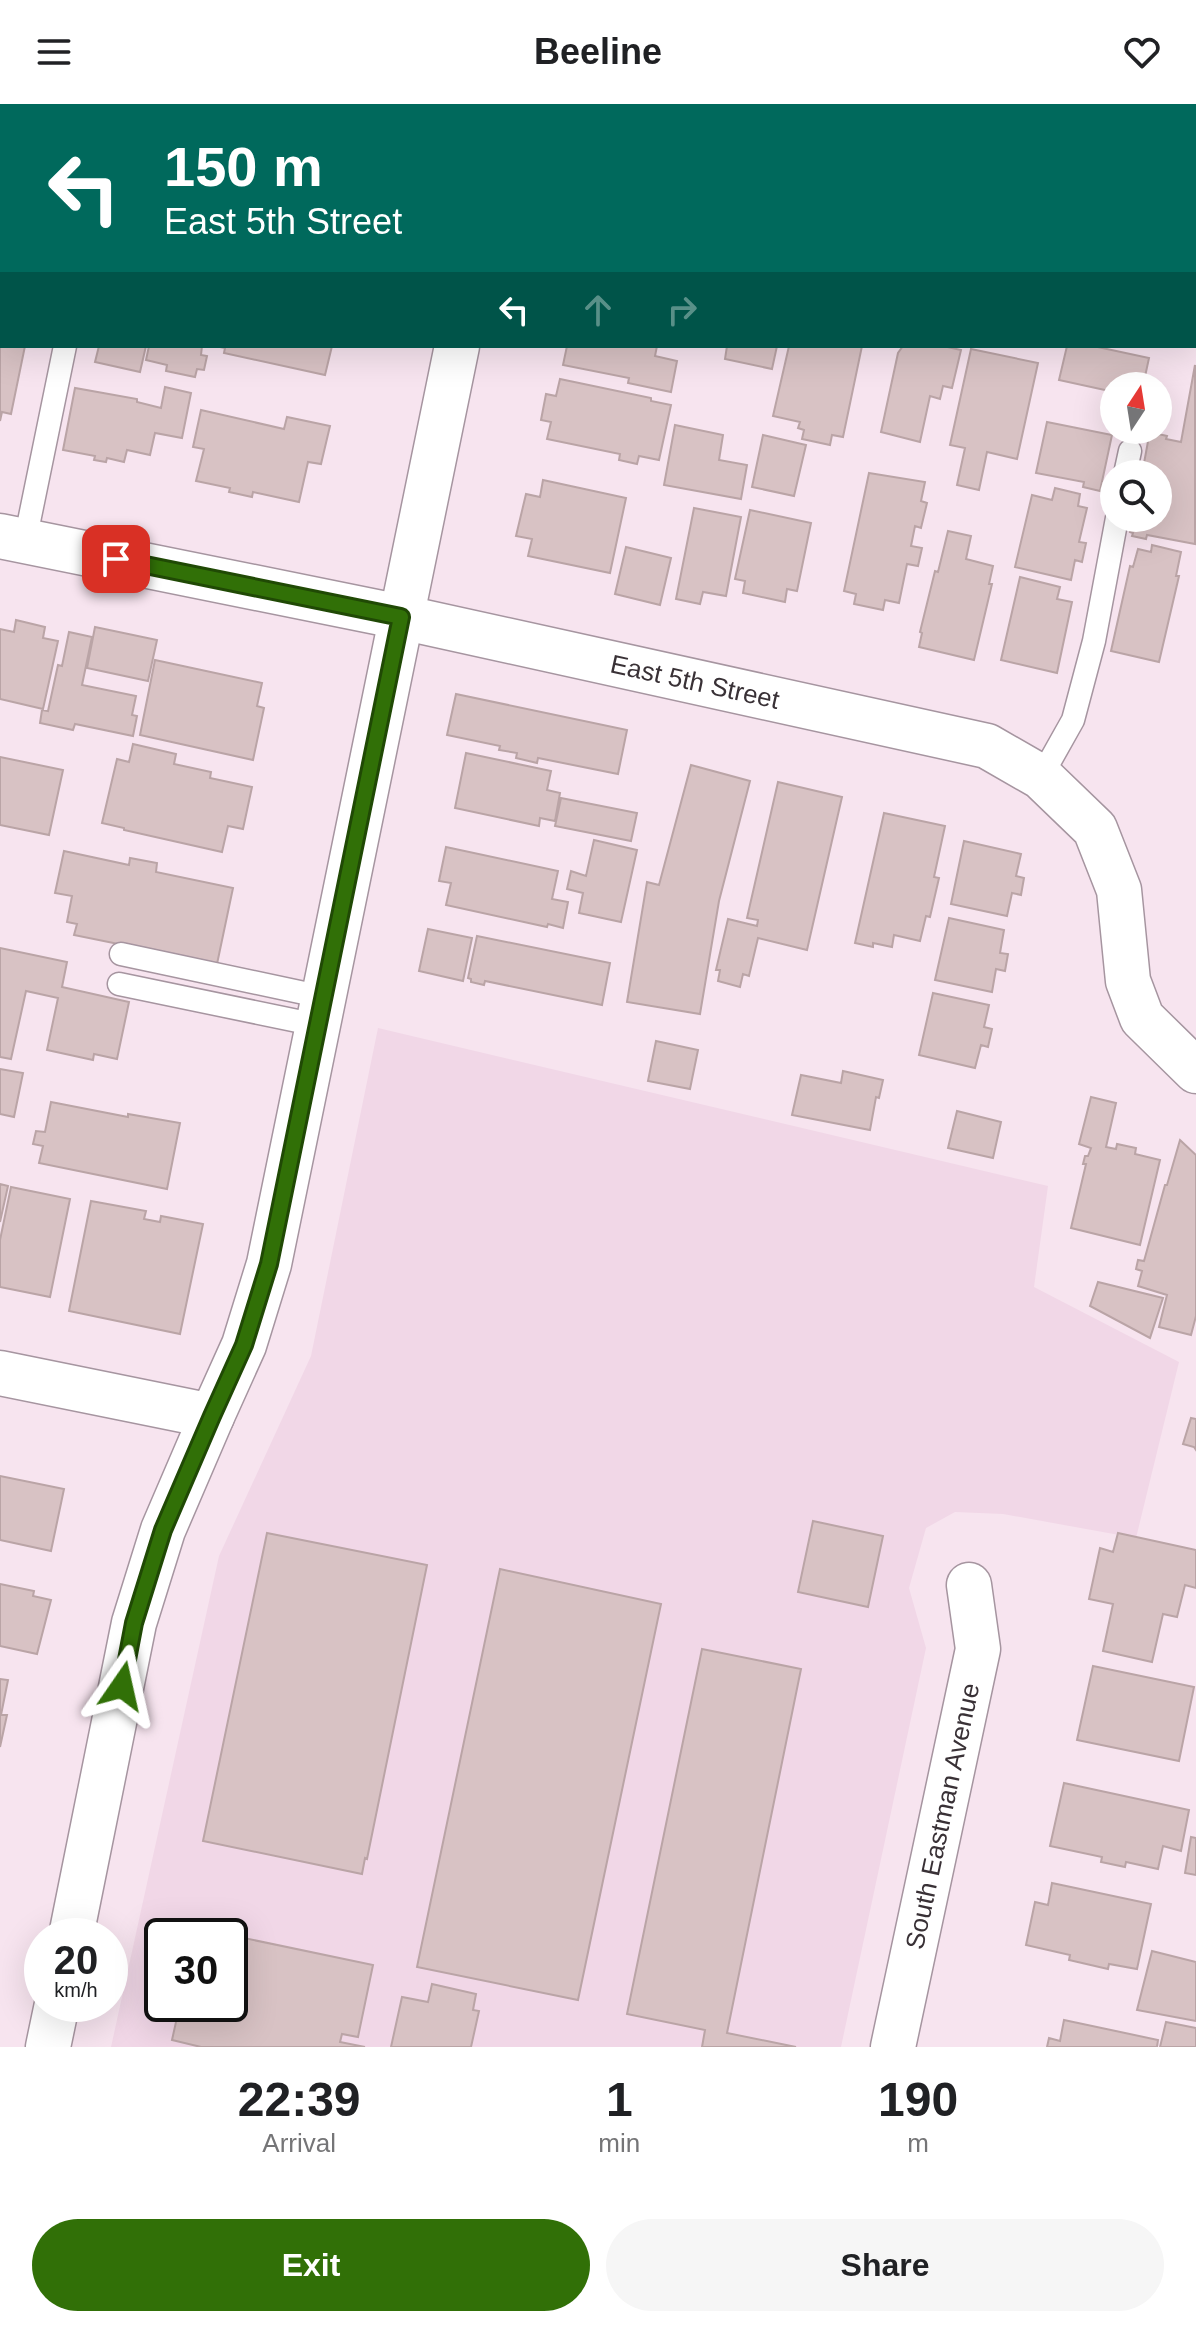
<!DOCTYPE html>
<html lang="en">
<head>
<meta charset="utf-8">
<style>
	:root { --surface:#fff; --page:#f6f6f6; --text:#202124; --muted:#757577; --accent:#317007 }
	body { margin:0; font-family:Helvetica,sans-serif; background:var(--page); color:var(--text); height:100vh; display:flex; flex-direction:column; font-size:30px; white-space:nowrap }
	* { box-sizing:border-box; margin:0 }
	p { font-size:26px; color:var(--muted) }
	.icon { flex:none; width:44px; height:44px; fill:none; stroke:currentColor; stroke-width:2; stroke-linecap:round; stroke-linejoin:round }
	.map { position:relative; height:1943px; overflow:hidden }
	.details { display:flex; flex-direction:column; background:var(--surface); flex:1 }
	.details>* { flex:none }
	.top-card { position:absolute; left:0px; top:0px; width:1196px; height:244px; box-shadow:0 8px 32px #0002; background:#00695c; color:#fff; overflow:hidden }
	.needle { width:52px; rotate:12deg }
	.fabs { position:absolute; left:1100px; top:268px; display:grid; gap:16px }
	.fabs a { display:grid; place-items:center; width:72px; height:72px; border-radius:50%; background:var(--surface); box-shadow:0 8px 32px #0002; font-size:40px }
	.speed { position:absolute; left:24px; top:1814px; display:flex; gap:16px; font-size:40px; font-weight:700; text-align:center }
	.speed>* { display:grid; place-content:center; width:104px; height:104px; border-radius:50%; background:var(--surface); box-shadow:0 8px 32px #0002; line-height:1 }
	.speed small { font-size:20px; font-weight:400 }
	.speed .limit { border:4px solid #111; border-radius:12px; background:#fff; color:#111 }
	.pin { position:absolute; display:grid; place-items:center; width:68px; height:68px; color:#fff; margin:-34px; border-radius:16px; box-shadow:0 4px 12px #0006 }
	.me { position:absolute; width:88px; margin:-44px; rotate:11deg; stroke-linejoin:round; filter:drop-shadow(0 0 6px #0008) }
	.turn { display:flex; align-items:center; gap:28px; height:168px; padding:0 32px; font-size:36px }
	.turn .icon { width:104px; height:104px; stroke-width:2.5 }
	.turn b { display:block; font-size:56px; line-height:68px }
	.lanes { display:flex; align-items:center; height:76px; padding:0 32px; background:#0003; justify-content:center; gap:40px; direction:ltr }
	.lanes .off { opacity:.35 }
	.eta { display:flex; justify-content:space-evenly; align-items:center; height:136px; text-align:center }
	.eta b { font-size:48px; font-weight:600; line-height:56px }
	.primary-button { display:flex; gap:16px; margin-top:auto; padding:16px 32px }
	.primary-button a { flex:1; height:92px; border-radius:48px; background:var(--accent); color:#fff; font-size:32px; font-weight:600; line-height:92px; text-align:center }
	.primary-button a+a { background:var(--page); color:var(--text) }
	header { display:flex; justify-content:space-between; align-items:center; height:104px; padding:0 32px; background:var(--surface); font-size:36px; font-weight:600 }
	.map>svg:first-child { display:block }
</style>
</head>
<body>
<header><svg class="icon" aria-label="menu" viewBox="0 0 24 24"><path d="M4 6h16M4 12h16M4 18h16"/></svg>Beeline<svg class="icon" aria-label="heart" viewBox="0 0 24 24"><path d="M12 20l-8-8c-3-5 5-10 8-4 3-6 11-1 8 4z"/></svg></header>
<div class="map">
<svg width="1196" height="1943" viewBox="0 0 1196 1943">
	<rect width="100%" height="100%" fill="#f7e4ef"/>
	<path fill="#f1d7e7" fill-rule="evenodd" d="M378 924 1048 1082 1034 1183 1179 1258 1136 1434 1003 1410 955 1408 926 1424 909 1484 926 1544 841 1943H111L219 1452 311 1252ZM162 1832H230V1900H162Z"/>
	<path fill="#d8c2c4" stroke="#baa4a6" stroke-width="2" d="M840 0H918V2H839Z
		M925 0H991V2H924Z
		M1037 0H1100L1099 2H1036Z
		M1117 0H1172V2H1116Z
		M0 162H2V242H25L11 310 2 308 0 317Z
		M99 242H146L140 268 95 258Z
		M149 242H202L201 251 207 252 204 266 197 265 195 273 166 267 167 261 146 256Z
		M215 242H332L325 271 224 249 225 244Z
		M567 242H657L655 252 677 257 671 288 628 279 629 274 563 261Z
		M727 242H777L772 265 725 255Z
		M789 242H862L843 333 832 331 830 341 802 335 804 326 798 324 800 318 773 312Z
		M903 242H943L961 246 952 284 943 282 940 295 930 292 920 338 881 328 898 249Z
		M1067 242H1093L1149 254 1143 282H1114V288L1059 276Z
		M971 245 1038 259 1017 355 987 348 979 386 957 381 965 344 950 341Z
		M1195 261V440L1147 431 1146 435 1132 432 1133 429 1130 428 1133 414H1158V370H1142L1149 332 1153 333 1154 329 1167 332 1166 335 1181 338Z
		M560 275 651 294V297L671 301 659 356 639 352 637 360 619 356 620 350 547 335 551 318 541 316 546 290 556 292Z
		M165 283 191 289 182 334 155 329 150 351 127 346 124 358 107 354 106 358 94 356 95 352 63 346 75 284 137 295V298L161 304Z
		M201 306 284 325 287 313 330 322 321 360 308 358 299 398 253 388 252 393 229 388 230 384 196 377 204 345 193 343Z
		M1047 318 1112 331 1100 387 1083 383 1084 378 1036 369Z
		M675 321 723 331 719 356 747 361 741 395 664 381Z
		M763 331 806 341 794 392 752 383Z
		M869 369 925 378 921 397 927 399 921 424 915 422 911 442 922 444 918 462 907 460 899 499 885 496 883 506 854 500 856 490 844 487Z
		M543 376 626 394 610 469 528 452 532 435 516 432 526 390 540 393Z
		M1055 384 1080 390 1078 402 1087 404 1079 438 1086 439 1082 458 1075 456 1071 476 1015 463 1032 391 1052 396Z
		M694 404 741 413 726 492 703 488 700 500 676 495Z
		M750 406 811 419 797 487 787 485 785 498 743 489 745 477 735 475Z
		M948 427 971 432 966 455 993 462 989 480H992L974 556 919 543 922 529 920 528 935 467 938 468Z
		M1152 441 1181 448 1176 472H1179L1159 558 1111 547 1130 462 1133 463 1138 445 1151 448Z
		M626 443 671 454 660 501 615 490Z
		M1020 473 1060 483 1057 495 1072 498 1057 569 1001 556Z
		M16 516 45 523 43 534 58 537 43 605 0 595V525L14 528Z
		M95 523 157 536 148 577 87 564Z
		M69 528 92 533 82 581 136 592 132 611 137 612 133 632 75 620 73 626 40 619 42 606 48 607 58 561 62 562Z
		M155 556 262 579 257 602 264 604 253 656 140 631Z
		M456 590 627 626 618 670 538 654 537 659 516 654 517 649 499 646 500 642 447 631Z
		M133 640 176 650 174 660 211 668 210 674 252 683 243 725 228 722 222 748 124 726V724L102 719 117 655 129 658Z
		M466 649 551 667 547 686 560 689 555 717 540 714 539 722 455 704Z
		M0 653 63 666 49 731 0 721Z
		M691 661 750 677 719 797 700 910 627 898 647 778 659 781Z
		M778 678 842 693 807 846 758 834 749 872 743 870 740 883 718 877 720 866H716L728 815 757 822 758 816 747 814Z
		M561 694 637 709 631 737 555 722Z
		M884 709 945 722 934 773 939 774 930 813 926 812 920 837 894 831 892 843 873 839V843L855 839Z
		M594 736 637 746 621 818 579 809 583 789 567 785 571 767 586 772Z
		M964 737 1021 750 1016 772 1024 774 1021 791 1012 789 1007 812 951 800Z
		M446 743 558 767 552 795 568 798 563 824 548 820 547 823 446 801 451 779 439 777Z
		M64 747 129 761 130 754 157 759 156 768 233 784 217 860 74 831 77 820 67 818 72 792 55 789Z
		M949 814 1004 826 1000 849 1008 850 1005 867 996 865 992 888 935 876Z
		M428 825 472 834 463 877 419 867Z
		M477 832 610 859 602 901 485 877 484 881 471 878V875L468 874Z
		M0 844 67 858 62 883 129 898 117 955 94 950 93 956 47 946 58 894 26 887 11 955 0 953Z
		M933 889 989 901 984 923 992 925 988 943 981 941 975 964 919 951Z
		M656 937 698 946 690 985 648 977Z
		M0 965 23 969 14 1013 0 1010Z
		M843 967 883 976 879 994 876 993 870 1026 792 1011 801 971 841 979Z
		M1091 993 1116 999 1106 1043 1116 1045 1117 1040 1136 1044 1135 1050 1160 1056 1140 1141 1071 1124 1086 1060H1083L1085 1052H1088L1091 1044 1079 1040Z
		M51 998 128 1013V1010L180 1019 167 1085 39 1059 43 1042 33 1040 36 1027 45 1028Z
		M957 1007 1001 1018 993 1054 948 1044Z
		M1180 1036 1196 1051V1212L1191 1231 1159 1223 1167 1191 1138 1182 1142 1167 1136 1165 1138 1156 1144 1157 1165 1081H1167Z
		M0 1080 8 1082 0 1118Z
		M11 1083 70 1095 50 1193 0 1183V1136Z
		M91 1097 146 1107 144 1115 160 1118 161 1112 203 1120 180 1230 69 1207Z
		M1098 1178 1163 1194 1150 1234 1090 1202Z
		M1191 1314 1196 1315V1346L1194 1343 1183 1340Z
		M0 1372 64 1385 51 1447 0 1436Z
		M813 1417 883 1432 868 1503 798 1488Z
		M267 1429 427 1461 367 1755 365 1754 362 1770 203 1737Z
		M1118 1429 1196 1446V1484L1185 1481 1177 1513 1163 1510 1152 1558 1103 1547 1113 1500 1089 1495 1100 1444 1113 1448Z
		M500 1465 661 1500 578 1896 417 1863Z
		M0 1480 34 1487 33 1492 51 1496 37 1550 0 1542Z
		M702 1545 801 1565 727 1929 796 1943H702L705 1926 627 1910Z
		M1093 1562 1194 1583 1179 1657 1077 1636Z
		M0 1575 8 1576 1 1611H7L0 1643Z
		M1064 1679 1189 1706 1181 1747 1163 1742 1158 1765 1126 1758 1125 1763 1101 1758 1102 1753 1050 1742Z
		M1191 1733 1196 1734V1771L1185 1769Z
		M1052 1779 1151 1800 1137 1865 1109 1860 1108 1865 1069 1856 1070 1851 1026 1841 1035 1798 1048 1801Z
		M196 1824 373 1861 358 1933 342 1930 340 1938 365 1943H201L172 1936 180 1900H230V1832H194Z
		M1152 1847 1196 1858V1917L1137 1906Z
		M432 1880 476 1890 473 1906 479 1907 471 1943H391L402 1893 428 1898Z
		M1064 1916 1158 1936 1157 1943H1047L1049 1934 1060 1937Z
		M1166 1918 1196 1924V1943H1160Z"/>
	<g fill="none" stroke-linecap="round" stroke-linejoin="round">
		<g stroke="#a695a0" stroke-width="25">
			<path id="lane" d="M114 2V0
				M0 7H2
				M1125 370 1130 347
				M25 437 65 242
				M1041 673 1073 616 1094 537 1117 414
				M121 850 323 893
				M119 880 317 921"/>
		</g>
		<g stroke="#a695a0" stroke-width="47">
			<g id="street">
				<path d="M506 2 507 0"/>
				<path id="s1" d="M0 432 401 513 987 642 1041 673 1095 725 1119 786 1128 877 1142 914 1196 967"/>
				<path d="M0 1269 212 1312"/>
				<path d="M71 1832 134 1519 163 1426 212 1312 244 1241 269 1160 457 242"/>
				<path d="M48 1943 57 1900"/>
				<path id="s2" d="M893 1943 978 1545 969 1481"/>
			</g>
		</g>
		<use href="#lane" stroke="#fff" stroke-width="22"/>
		<use href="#street" stroke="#fff" stroke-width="44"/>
	</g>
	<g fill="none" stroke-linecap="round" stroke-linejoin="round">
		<g stroke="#204905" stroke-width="20">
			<path id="route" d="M116 455 401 513 269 1160 244 1241 212 1312 163 1426 134 1519 122 1582"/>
		</g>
		<use href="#route" stroke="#317007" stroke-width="14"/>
	</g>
	<g text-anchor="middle" stroke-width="8" stroke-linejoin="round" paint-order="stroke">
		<g font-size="26" fill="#393136" stroke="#f7e4ef">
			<text dy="9" stroke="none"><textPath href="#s1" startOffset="710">East 5th Street</textPath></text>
			<text dy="9" stroke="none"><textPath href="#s2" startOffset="236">South Eastman Avenue</textPath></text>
		</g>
	</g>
</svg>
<div class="fabs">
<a><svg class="needle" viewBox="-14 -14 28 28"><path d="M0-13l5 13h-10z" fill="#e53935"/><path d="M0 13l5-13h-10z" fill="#757577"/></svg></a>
<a><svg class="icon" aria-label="search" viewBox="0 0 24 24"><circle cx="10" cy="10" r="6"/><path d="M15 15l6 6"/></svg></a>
</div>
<div class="speed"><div>20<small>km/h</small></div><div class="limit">30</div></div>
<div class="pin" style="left:116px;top:455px;background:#d93025"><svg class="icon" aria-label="arrive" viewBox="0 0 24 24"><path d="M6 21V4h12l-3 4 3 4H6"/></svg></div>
<svg class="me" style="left:122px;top:1582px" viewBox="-20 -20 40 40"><path d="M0-17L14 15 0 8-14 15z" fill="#317007" stroke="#fff" stroke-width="4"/></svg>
<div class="top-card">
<div class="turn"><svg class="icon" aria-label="left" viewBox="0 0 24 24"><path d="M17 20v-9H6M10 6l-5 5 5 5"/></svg><div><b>150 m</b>East 5th Street</div></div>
<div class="lanes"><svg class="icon" aria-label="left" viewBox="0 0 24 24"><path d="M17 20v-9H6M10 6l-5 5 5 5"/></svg><svg class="icon off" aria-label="ahead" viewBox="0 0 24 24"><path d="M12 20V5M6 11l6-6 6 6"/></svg><svg class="icon off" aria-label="right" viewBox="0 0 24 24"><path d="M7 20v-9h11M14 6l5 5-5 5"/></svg></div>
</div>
</div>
<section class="details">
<div class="eta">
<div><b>22:39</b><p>Arrival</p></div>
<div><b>1</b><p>min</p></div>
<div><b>190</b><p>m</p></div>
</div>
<div class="primary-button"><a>Exit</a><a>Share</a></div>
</section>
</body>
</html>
